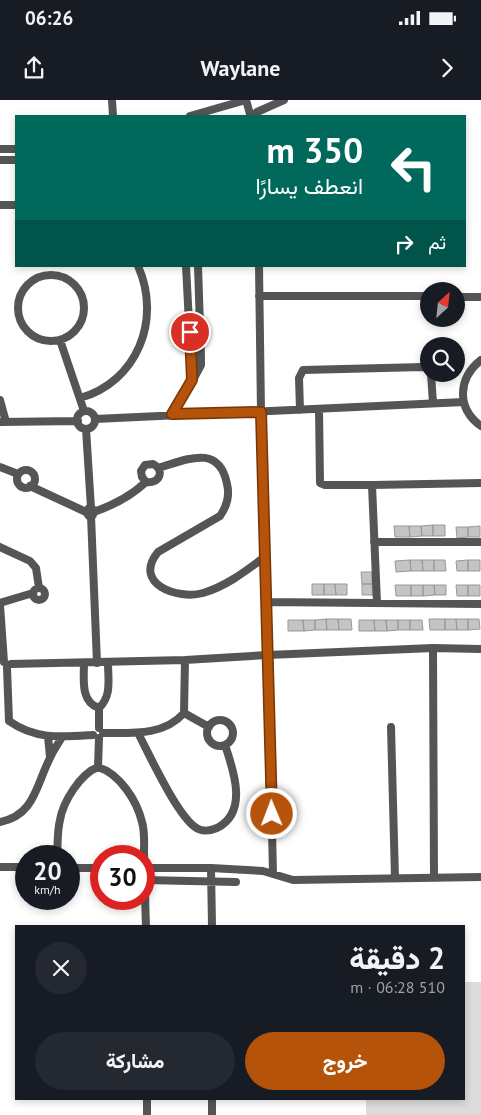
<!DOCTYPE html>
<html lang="ar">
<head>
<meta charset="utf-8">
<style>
	:root { --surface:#171b24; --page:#242831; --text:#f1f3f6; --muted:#9ea1a6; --accent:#b45309 }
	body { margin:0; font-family:"PT Sans",Vazirmatn,sans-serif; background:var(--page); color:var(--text); direction:rtl; height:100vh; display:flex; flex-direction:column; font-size:19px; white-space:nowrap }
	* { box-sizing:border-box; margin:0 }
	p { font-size:16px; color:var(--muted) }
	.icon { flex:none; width:28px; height:28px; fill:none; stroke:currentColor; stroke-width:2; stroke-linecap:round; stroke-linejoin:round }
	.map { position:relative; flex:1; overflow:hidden; direction:ltr }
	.panel { position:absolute; left:15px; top:825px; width:450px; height:175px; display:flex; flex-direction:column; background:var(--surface); border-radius:0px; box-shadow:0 2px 8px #0003; direction:rtl }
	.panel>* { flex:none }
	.guide { position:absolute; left:15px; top:15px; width:451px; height:152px; border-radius:0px; box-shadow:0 2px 8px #0003; direction:rtl; background:#00695c; color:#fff; overflow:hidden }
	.needle { width:32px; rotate:27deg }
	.buttons { position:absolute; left:420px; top:182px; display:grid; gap:10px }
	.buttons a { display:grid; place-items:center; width:45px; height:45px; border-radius:50%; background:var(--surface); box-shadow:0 2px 8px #0003; font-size:25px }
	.speed { position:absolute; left:15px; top:745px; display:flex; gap:10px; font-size:25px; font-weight:700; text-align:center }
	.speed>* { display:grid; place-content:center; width:65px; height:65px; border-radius:50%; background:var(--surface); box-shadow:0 2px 8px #0003; line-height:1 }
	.speed small { font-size:12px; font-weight:400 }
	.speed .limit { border:8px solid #d22; background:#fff; color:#111 }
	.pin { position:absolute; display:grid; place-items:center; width:42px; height:42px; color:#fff; margin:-21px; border:2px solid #fff; border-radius:50%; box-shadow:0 1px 5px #0007 }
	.me { position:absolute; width:55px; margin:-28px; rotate:359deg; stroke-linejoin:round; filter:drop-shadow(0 0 4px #0008) }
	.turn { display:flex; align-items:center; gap:18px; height:105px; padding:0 20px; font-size:22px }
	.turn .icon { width:65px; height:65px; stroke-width:2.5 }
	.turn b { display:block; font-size:35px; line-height:42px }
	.then { display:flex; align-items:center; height:48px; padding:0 20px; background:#0003; gap:10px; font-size:19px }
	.round { display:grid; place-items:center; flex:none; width:52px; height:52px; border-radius:26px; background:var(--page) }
	.headline { display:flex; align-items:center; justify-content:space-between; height:85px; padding:0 20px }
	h1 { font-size:30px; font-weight:800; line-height:38px }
	.cta { display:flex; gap:10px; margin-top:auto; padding:10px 20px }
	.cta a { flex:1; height:58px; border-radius:30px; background:var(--accent); color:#fff; font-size:20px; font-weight:800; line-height:58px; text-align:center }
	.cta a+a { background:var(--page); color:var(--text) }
	.status { display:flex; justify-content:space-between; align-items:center; height:35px; padding:0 25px; background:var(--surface); direction:ltr }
	.status svg { height:14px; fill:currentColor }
	header { display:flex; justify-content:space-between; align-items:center; height:65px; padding:0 20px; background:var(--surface); font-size:22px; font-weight:800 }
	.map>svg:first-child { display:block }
</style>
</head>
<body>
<div class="status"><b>06:26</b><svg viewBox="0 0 49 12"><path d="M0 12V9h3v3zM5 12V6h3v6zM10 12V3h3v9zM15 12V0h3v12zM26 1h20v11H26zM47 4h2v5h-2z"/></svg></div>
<header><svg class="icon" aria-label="forward" viewBox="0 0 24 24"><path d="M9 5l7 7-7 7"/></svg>Waylane<svg class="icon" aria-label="share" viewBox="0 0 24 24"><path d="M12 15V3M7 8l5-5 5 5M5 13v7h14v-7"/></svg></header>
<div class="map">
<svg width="481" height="1015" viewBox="0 0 481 1015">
	<rect width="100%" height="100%" fill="#fff"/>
	<path fill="#dcdcdc" d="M464 882H481V1015H366V999H464Z"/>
	<path fill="#c4c4c4" stroke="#999" d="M433 425H445V436H433Z
		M433 425V436H422L421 426Z
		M394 426H409L410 437H395Z
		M409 426H421L422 436 410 437Z
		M480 426V437H468V427Z
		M456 427H468V437L457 438Z
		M410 460H422L423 471H411Z
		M410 460 411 471 396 472 395 461Z
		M422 460H434V471H423Z
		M434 460H445L446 471H434Z
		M468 460V471H457L456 461Z
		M468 460H480V471H468Z
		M361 472H372V484H362Z
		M312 484H324V495H312Z
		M324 484H335L336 495H324Z
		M335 484H347V495H336Z
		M362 484H372L373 495H362Z
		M395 485H411V496H396Z
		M411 485H423V496H411Z
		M423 485H434L435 495 423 496Z
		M434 485H446V495H435Z
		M456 485H468V496H457Z
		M468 485H480V496H468Z
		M326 519 327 530H315V520Z
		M326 519H338L339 530H327Z
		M338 519H351L352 530H339Z
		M429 519H445V530H430Z
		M445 519H456L457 530H445Z
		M456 519H468V530H457Z
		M468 519H479L480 529 468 530Z
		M288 520H303L304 531H288Z
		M303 520H315V530L304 531Z
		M359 520H374L375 531H359Z
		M374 520H386L387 531H375Z
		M386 520H398V530L387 531Z
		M398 520H410V530H398Z
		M410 520H422L423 530H410Z"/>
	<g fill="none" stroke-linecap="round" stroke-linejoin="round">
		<path stroke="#555" stroke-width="8" d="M112 0 113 16
			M257 12 284 0
			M190 16 246 0 250 14
			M0 49H16
			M0 60H16
			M0 105H16
			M259 166 261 312 266 456 265 502 268 555 273 774
			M18 208a33 33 0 1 1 66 0a33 33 0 1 1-66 0Z
			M259 196H429
			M456 197H481
			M60 240 84 311
			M481 260C458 278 456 308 481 326
			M431 274 433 303
			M193 280 201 265V257L198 166
			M80 298C137 282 162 220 138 166
			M0 300 6 322
			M319 309 320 383 325 385H372
			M300 310 299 278 303 270 423 267 429 269
			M77 320a9 9 0 1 1 18 0a9 9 0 1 1-18 0Z
			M172 314 192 280 186 166
			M95 319 464 302
			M0 322 78 321
			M86 329 91 408
			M0 367 18 374
			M158 368C186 360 219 343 227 384 230 396 227 406 220 416L158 452C132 484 178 500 203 493 227 486 247 470 266 456
			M17 379a9 9 0 1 1 18 0a9 9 0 1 1-18 0Z
			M30 386 86 412 89 416 93 415 94 410 89 408 86 412
			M94 412C114 405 131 396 146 382 160 384 165 370 153 364L145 365 141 371 142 377 146 382
			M91 416 97 563
			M374 442H481
			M0 447 30 461 36 468 39 488
			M33 494a6 6 0 1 1 12 0a6 6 0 1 1-12 0Z
			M265 502 481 504
			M0 503 33 493
			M377 503 372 385 481 383
			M0 505 4 562
			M433 548 434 777
			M84 563C84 578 80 602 99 608
			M11 564 185 560 268 555 433 548 481 549
			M7 568 9 621C36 640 62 637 93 635
			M184 613 209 627
			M207 633a13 13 0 1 1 26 0a13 13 0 1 1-26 0Z
			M391 627 395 778
			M99 628V608C112 596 108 579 108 563
			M103 633C131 633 164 636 184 613L185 560
			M138 633C150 656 176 713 195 727 201 732 210 731 217 728 249 712 233 669 225 645
			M48 636 50 657
			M98 667 99 638
			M0 722C35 715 36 685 50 658 53 651 58 644 62 637
			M57 756C58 744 57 732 60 720 63 702 80 674 98 667 120 674 137 701 142 722 145 732 144 743 144 753 145 777 145 802 146 826
			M0 767H26
			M69 768H101
			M144 768H211L263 771 293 780 481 777
			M211 768 212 826
			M144 780 236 782
			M147 999V1015
			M212 999V1015"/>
	</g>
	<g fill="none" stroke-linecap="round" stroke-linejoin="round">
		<g stroke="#753606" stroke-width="12">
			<path id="route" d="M190 232 192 280 172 314 261 312 272 714"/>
		</g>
		<use href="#route" stroke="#b45309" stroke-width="9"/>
	</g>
</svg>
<div class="buttons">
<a><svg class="needle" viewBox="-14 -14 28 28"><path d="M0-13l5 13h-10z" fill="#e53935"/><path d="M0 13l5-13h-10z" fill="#9ea1a6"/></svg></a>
<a><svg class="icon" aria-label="search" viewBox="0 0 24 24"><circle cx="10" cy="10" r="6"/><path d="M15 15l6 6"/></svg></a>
</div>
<div class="speed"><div>20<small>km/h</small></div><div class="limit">30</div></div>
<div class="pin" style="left:190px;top:232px;background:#d93025"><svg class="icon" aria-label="arrive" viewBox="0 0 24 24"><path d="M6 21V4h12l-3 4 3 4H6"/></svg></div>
<svg class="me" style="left:272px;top:714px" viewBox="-20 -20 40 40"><circle r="17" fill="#b45309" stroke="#fff" stroke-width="3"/><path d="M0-11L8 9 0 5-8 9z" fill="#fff"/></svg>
<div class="guide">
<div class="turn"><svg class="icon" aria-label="left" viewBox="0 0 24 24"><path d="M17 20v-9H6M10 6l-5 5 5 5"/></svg><div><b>350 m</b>انعطف يسارًا</div></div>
<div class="then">ثم<svg class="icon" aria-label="right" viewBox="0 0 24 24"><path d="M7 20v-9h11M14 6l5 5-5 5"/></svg></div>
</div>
<section class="panel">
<div class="headline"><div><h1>2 دقيقة</h1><p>510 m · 06:28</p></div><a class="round"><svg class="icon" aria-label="close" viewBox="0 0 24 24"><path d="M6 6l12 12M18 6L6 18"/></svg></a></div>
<div class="cta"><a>خروج</a><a>مشاركة</a></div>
</section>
</div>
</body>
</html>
